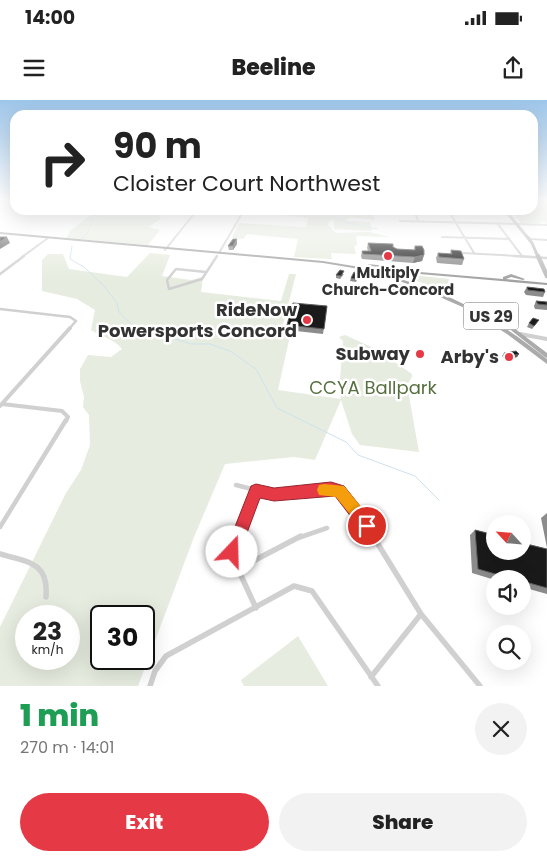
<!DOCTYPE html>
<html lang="en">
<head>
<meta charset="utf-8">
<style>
	:root { --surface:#fff; --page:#f2f2f2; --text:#222; --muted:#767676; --accent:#e63946 }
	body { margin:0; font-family:Poppins,sans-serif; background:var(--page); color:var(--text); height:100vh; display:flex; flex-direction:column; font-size:19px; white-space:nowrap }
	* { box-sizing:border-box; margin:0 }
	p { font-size:16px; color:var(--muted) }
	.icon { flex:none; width:28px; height:28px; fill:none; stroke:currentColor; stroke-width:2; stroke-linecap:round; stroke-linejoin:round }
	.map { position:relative; height:586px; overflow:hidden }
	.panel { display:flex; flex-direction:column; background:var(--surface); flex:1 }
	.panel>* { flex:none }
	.guide { position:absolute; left:10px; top:10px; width:528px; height:105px; border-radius:15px; box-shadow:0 5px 20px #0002; background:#fff; color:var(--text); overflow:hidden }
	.needle { width:32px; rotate:296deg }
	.buttons { position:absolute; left:486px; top:415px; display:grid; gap:10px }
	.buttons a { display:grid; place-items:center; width:45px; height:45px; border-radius:50%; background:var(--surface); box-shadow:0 5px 20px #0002; font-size:25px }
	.speed { position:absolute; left:15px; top:505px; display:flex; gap:10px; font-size:25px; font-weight:700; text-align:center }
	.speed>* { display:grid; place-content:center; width:65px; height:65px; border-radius:50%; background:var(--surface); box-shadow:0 5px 20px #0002; line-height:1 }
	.speed small { font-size:12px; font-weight:400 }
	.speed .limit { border:2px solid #111; border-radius:8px; background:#fff; color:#111 }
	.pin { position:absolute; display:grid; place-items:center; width:42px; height:42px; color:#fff; margin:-21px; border:2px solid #fff; border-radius:50%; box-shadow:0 1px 5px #0007 }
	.me { position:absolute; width:55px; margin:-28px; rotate:21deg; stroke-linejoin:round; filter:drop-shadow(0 0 4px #0008) }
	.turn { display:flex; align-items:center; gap:18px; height:105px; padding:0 20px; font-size:22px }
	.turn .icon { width:65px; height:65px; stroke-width:2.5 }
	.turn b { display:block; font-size:35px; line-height:42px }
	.round { display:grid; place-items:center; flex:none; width:52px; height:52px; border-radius:26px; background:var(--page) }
	.head { display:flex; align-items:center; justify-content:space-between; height:85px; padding:0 20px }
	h1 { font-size:30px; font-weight:800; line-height:38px; color:#1e9e55 }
	.action { display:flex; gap:10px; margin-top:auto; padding:10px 20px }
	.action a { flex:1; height:58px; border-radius:30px; background:var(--accent); color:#fff; font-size:20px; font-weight:800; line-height:58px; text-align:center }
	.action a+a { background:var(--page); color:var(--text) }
	.status { display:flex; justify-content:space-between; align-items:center; height:35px; padding:0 25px; background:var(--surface); direction:ltr }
	.status svg { height:14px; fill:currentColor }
	header { display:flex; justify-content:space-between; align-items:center; height:65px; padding:0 20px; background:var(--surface); font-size:22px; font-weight:800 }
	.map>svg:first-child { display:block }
</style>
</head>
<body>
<div class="status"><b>14:00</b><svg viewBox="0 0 49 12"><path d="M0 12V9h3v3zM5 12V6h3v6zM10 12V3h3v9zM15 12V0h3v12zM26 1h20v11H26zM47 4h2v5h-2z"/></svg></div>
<header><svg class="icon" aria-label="menu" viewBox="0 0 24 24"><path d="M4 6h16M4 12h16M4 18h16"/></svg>Beeline<svg class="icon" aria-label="share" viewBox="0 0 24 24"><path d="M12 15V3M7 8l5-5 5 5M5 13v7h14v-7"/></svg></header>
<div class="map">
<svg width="547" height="586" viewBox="0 0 547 586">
	<rect width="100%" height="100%" fill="#fff"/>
	<path fill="#e6ecdf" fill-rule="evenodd" d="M533 100H547V124L540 120 541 123H521L512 112 533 111 508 110H532Z
		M97 110H155L161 119 148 127 160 130 148 145 66 138 71 130Z
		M267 110H339L348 116 342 110H372L375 120 350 117 346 121 370 122 372 131 334 129V120L329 121 328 125 336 133 369 132 390 137 356 136 357 145 354 146 356 154 331 153 332 159 294 157 298 139 247 134 243 139 232 138 239 123 306 127 308 118 267 113Z
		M150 153 170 155 162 176 191 180 203 177 201 192 281 201 289 174H296L281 232 289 240 278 290 341 299 339 293 343 241 339 237 345 235 376 249 412 274V277L407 285 419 352 360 345 352 334 341 300 315 360 294 357 225 364 194 437 138 586H0V527L66 393 81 370 90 345 89 315 83 307 84 297 80 281V269L88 255 111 257 122 249C113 238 102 237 91 230L95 210 77 199 42 191V160L48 154H63L69 169 127 177ZM26 516H69V559H26ZM101 516H144V559H101Z
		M393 173 449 179 447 191Z
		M298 536 328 586H244L241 580Z"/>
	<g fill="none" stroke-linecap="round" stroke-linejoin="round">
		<path stroke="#cfe2ee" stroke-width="1" d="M332 110V115L347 123 378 129
			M81 139 87 134 92 121 106 110
			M72 146 70 159 84 167 104 186 117 203 119 212 142 235H163L191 244H210L230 251 256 269 277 308 346 342 358 355 415 376 439 400"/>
		<path stroke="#d0d0d0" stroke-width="2" d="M414 110 418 121
			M448 110 474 153
			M494 110H506
			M400 121 519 124
			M497 123 522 156
			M519 124 547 125
			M527 136 531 139 547 140
			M442 137 510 139
			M165 150 197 110
			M219 153 244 110
			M463 153 535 157
			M22 157 48 138"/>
		<path stroke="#d0d0d0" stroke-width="2.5" d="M514 156 547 158
			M206 172 176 169 167 180 169 189 202 179 217 156
			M0 174 24 156
			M0 209 70 217 76 221 69 229"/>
		<path stroke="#d0d0d0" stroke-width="4" d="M520 234 547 239
			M2 304 62 311 68 317 66 321
			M0 306 70 228"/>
		<path stroke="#d0d0d0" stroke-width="4.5" d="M236 385 275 395 331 388 339 390 374 438
			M0 427 66 320
			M238 438 256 391
			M298 438 327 428"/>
		<path stroke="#d0d0d0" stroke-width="5.5" d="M239 436 233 452 238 469 256 508
			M373 436 421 514 480 586
			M0 454C28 462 49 462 46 497
			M238 469 301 436
			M371 577 421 514
			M150 586 155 571 166 556 294 486 312 491 378 586"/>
		<path stroke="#bdbdbd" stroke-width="3" d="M505 110 532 143 538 157"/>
		<path stroke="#bdbdbd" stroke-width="4.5" d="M538 156 547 176"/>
		<path fill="#ababab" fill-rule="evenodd" d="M378 174C391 175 404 180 416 184 464 200 507 227 547 259V264L507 234 467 209 424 190 402 182 378 176Z
			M514 228 547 253V258L545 257 512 231 511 230Z"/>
		<path fill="#a2a2a2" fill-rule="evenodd" d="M0 132 323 161 384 171H408L503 179V177L511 174 525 179 523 180 511 177 506 179 547 183V185L408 173H384L323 163 0 134Z
			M368 164 396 167 398 168 396 169 369 166H368Z"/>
	</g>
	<path fill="#8c8c8c" d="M237 139V144L233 150H229L228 146Z
		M368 143 393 147 397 149 414 150 415 146 424 155 422 161 413 163 362 159 361 156 362 151H368L367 148Z
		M451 150 464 159 462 165 437 163 436 158 438 153 450 154Z
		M344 174 340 179 336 178V175Z
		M359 174V177L356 182 350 181 351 178Z
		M403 186 402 189 398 194 392 192 393 189Z
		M527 187 545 192 543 197 526 195 524 192Z
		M536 201 547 202V210L535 209 534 206Z
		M501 204 515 220 510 222 493 211 495 206Z
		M327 206 323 234 287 230V225Z
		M471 219 484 223 482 228 478 230 468 224Z
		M529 223H537L532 229 527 227Z
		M504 253 519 254 517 257 506 260 502 256Z
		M547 413V448L541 418Z
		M475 430 547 449V494L522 487V479H495V480L472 473 470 435Z"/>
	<path fill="#5f5f5f" d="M7 137 10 143 0 149V142Z
		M237 139V144L233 150V146Z
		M424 155 422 161 413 163 415 157Z
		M518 215 515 220 510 222 513 217Z
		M486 219 482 228 478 230 481 221Z
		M519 254 517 257 506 260 507 257Z"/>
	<path fill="#1a1a1a" stroke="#5f5f5f" d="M0 137H7L0 142Z
		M233 139H237L233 146H228Z
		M368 143 393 144V147L397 149 415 150V146H422L424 150V155L415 157 363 154 362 151H371Z
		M451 150 461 151 464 159 439 157 438 153 452 154Z
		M340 170 344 171 341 176 336 175Z
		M354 172 359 174 356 179 351 178Z
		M398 184 403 186 399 191 393 189Z
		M527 187 544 189 545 192 528 190Z
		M536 201 547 202V205L538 204Z
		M293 203 327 206 324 229 287 225Z
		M501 204 518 215 513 217 495 206Z
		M481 217 486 219 481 221 484 223 480 225 471 219Z
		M533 218 539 220 534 226 529 223Z
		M516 251 519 254 507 257 504 253Z
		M475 430 495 435V451H522V443L547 449V488L522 481V479H513L478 469Z"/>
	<linearGradient id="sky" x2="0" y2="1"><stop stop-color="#9ec6ea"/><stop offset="0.55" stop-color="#fff"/><stop offset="1" stop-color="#fff" stop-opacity="0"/></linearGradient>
	<rect width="547" height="182" fill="url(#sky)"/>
	<path fill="#e63946" stroke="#96252e" d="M331 382 344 386 372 421 374 426 372 431 367 433 362 431 335 396 274 401 260 398 238 457 232 460 227 457 225 452 251 386 256 384 274 388Z"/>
	<path fill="#f59e0b" d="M324 384 344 386 362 408 360 413 355 415 349 413 336 397 319 395 317 390 319 385Z"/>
	<g fill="#e63946" stroke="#fff" stroke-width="2">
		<circle cx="388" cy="156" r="5"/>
		<circle cx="307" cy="220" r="5"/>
		<circle cx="420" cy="254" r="5"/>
		<circle cx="509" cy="257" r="5"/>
	</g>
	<g text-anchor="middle" stroke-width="5" stroke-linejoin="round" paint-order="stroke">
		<g font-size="15" font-weight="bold" fill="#333" stroke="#fff">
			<text x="388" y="178">Multiply<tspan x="388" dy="17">Church-Concord</tspan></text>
		</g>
		<rect fill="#fff" stroke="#707070" stroke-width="1" x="463.5" y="202.5" width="55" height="27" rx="4"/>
		<g font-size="16" font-weight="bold" fill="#333">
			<text x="491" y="222">US 29</text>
		</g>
		<g font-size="18" font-weight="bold" fill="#333" stroke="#fff" text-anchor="end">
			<text x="297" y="216">RideNow<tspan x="297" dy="21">Powersports Concord</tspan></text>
			<text x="410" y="260">Subway</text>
			<text x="499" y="263">Arby's</text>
		</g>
		<g font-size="18" fill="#56703f" stroke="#fff">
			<text x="373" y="294">CCYA Ballpark</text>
		</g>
	</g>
</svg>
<div class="buttons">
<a><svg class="needle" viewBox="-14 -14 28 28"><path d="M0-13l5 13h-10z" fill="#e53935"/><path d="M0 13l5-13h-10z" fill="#767676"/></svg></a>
<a><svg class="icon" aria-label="sound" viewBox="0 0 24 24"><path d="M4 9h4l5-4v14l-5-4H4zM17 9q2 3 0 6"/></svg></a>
<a><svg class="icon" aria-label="search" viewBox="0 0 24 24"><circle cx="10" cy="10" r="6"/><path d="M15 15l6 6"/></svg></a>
</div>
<div class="speed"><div>23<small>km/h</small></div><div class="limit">30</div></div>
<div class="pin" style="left:367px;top:426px;background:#d93025"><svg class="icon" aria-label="arrive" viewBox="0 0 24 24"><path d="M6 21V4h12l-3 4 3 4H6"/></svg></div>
<svg class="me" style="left:232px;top:452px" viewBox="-20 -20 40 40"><circle r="19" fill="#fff"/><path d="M0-13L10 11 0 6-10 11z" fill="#e63946"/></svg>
<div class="guide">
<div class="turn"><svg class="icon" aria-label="right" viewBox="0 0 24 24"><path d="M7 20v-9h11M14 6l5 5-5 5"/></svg><div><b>90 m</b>Cloister Court Northwest</div></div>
</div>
</div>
<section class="panel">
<div class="head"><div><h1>1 min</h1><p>270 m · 14:01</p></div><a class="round"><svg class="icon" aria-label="close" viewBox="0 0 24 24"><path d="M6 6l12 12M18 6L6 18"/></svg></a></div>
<div class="action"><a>Exit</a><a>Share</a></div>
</section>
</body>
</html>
